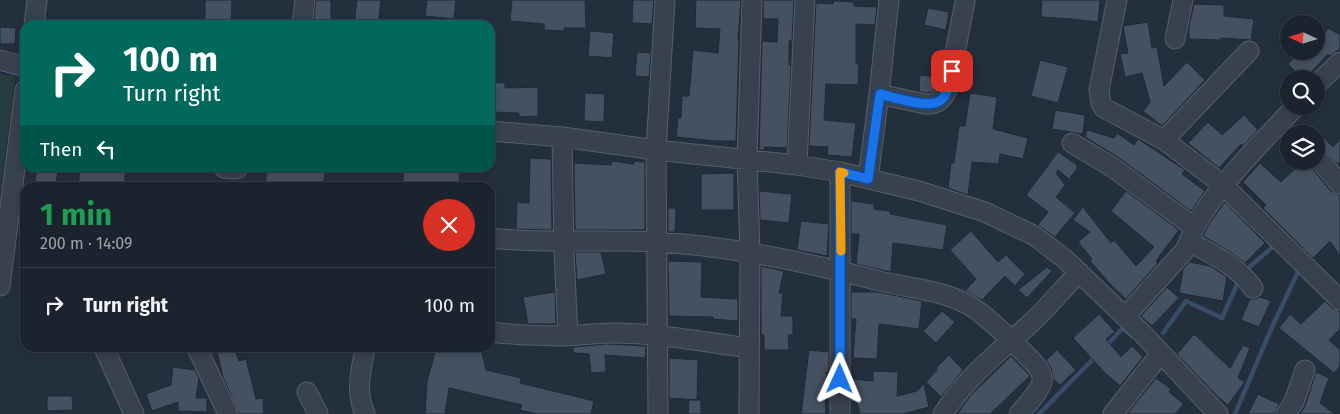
<!DOCTYPE html>
<html lang="en">
<head>
<meta charset="utf-8">
<style>
	:root { --surface:#1b232e; --page:#282f3a; --text:#f1f3f6; --muted:#a0a4aa; --line:#39404a }
	body { margin:0; font-family:"Fira Sans",sans-serif; background:var(--page); color:var(--text); height:100vh; display:flex; flex-direction:column; font-size:19px; white-space:nowrap }
	* { box-sizing:border-box; margin:0 }
	p { font-size:16px; color:var(--muted) }
	.icon { flex:none; width:28px; height:28px; fill:none; stroke:currentColor; stroke-width:2; stroke-linecap:round; stroke-linejoin:round }
	.map { position:relative; flex:1; overflow:hidden }
	.panel { position:absolute; left:20px; top:182px; width:475px; height:170px; display:flex; flex-direction:column; background:var(--surface); border-radius:15px; box-shadow:0 2px 8px #0003,0 0 0 1px var(--line) }
	.panel>* { flex:none }
	.hud { position:absolute; left:20px; top:20px; width:475px; height:152px; border-radius:15px; box-shadow:0 2px 8px #0003,0 0 0 1px var(--line); background:#00695c; color:#fff; overflow:hidden }
	.needle { width:32px; rotate:274deg }
	.buttons { position:absolute; left:1280px; top:15px; display:grid; gap:10px }
	.buttons a { display:grid; place-items:center; width:45px; height:45px; border-radius:50%; background:var(--surface); box-shadow:0 2px 8px #0003,0 0 0 1px var(--line); font-size:25px }
	.pin { position:absolute; display:grid; place-items:center; width:42px; height:42px; color:#fff; margin:-21px; border-radius:10px; box-shadow:0 2px 8px #0006 }
	.me { position:absolute; width:55px; margin:-28px; rotate:1deg; stroke-linejoin:round; filter:drop-shadow(0 0 4px #0008) }
	.turn { display:flex; align-items:center; gap:18px; height:105px; padding:0 20px; font-size:22px }
	.turn .icon { width:65px; height:65px; stroke-width:2.5 }
	.turn b { display:block; font-size:35px; line-height:42px }
	.then { display:flex; align-items:center; height:48px; padding:0 20px; background:#0003; gap:10px; font-size:19px }
	.round { display:grid; place-items:center; flex:none; width:52px; height:52px; border-radius:26px; background:var(--page) }
	.summary { display:flex; align-items:center; justify-content:space-between; height:85px; padding:0 20px }
	h1 { font-size:30px; font-weight:700; line-height:38px; color:#1e9e55 }
	ul { padding:0; list-style:none }
	li { display:flex; align-items:center; gap:15px; height:75px; padding:0 20px; border-top:1px solid var(--line) }
	li div { flex:1 }
	li b { display:block; font-size:19px }
	li em { font-style:normal }
	.map>svg:first-child { display:block }
</style>
</head>
<body>
<div class="map">
<svg width="1340" height="414" viewBox="0 0 1340 414">
	<rect width="100%" height="100%" fill="#242f3e"/>
	<path fill="#263c3f" d="M0 74 15 77 0 192Z"/>
	<g fill="none" stroke-linecap="round" stroke-linejoin="round">
		<path stroke="#394c67" stroke-width="4.5" d="M1246 270 1276 244
			M1163 333 1186 301 1222 318 1239 280
			M1105 347 1123 328 1132 336
			M1039 414 1096 356
			M1235 414 1272 327 1299 270 1297 267"/>
	</g>
	<path fill="#455162" stroke="#1f2835" d="M205 0H232L231 25H205Z
		M316 0H331V25H313Z
		M357 0H381L378 25H354Z
		M427 0H456L454 19 425 16Z
		M512 0H585L586 28H564V31L544 30V24L510 21Z
		M633 0H654L652 24 632 23Z
		M696 0H741L738 40H739L736 141H716L676 137 678 118H681L682 96H689L693 50 718 53 720 29 695 28Z
		M763 0H794L792 41H789V65H791L787 148 765 147 764 150H759L762 41 777 42 778 19H763Z
		M1042 0H1100L1098 22 1071 19 1041 17Z
		M833 1 854 2V6L877 7 875 25 856 24V64H859L858 85 826 84 824 120 856 123 852 157 827 155 828 147 809 146 816 3 833 4Z
		M1194 4 1224 5V16L1254 19 1251 40 1221 38V40L1189 39V26Z
		M928 8 949 12 946 30 924 25Z
		M1148 22 1152 48 1157 47 1164 86 1187 62 1205 80 1162 126 1143 111 1150 102 1142 73 1125 77 1120 54 1128 53 1123 26Z
		M0 27 16 28 15 44H0Z
		M1328 28 1340 35V49L1330 56 1328 54 1305 79H1303L1288 64 1300 51H1316V47Z
		M590 31 614 33 612 58 588 56Z
		M637 52 651 53 649 77 635 76Z
		M1040 60 1068 67 1058 103 1031 96Z
		M920 75 938 77 937 84 933 92 926 93 919 91Z
		M490 82 505 83V88L538 87V116L519 117V113L490 112Z
		M585 93 605 94 604 122 584 121Z
		M970 93 997 97 993 129 1028 138 1023 159 1000 154 999 164 972 162 968 195 948 188 951 163H954L959 126H965Z
		M1055 110 1085 115 1083 134 1052 129Z
		M1244 115 1258 130 1243 146 1241 144 1219 168 1188 143 1208 122 1222 135Z
		M1316 129 1333 147 1340 140V162L1338 164 1327 154 1321 153 1316 155Z
		M1087 130 1114 138 1117 133 1134 145 1138 139 1185 170 1182 174 1205 191 1191 211 1119 158 1085 137Z
		M1058 152 1077 165V169L1069 179 1058 170 1056 173 1065 185 1056 197 1075 213 1055 237 1038 225 1048 212 1026 195Z
		M530 158 551 159 552 230 516 229 517 202 529 203Z
		M612 161 634 164V161L645 162V230H575L574 163 611 165Z
		M1303 161H1312V166L1314 171 1331 191 1340 195V256L1330 241 1313 258 1263 208 1266 205 1243 182 1260 163 1281 182Z
		M37 168 58 171 55 188H34Z
		M80 168H126L124 188H78Z
		M267 168 325 171 323 188H265Z
		M404 168H460L459 185 425 182 424 188H402Z
		M734 173V210H701V174Z
		M759 191 792 194 789 223 760 220Z
		M1126 191 1179 230 1156 261 1158 263 1126 299 1112 286 1090 261 1092 259 1078 242 1090 232 1073 220 1083 207 1111 243 1114 240 1136 266 1154 247 1111 211Z
		M851 201 874 204V209L890 211V214L947 225 943 250 893 243 891 272 856 264 859 234H851Z
		M1225 202 1265 243 1245 263 1230 252 1203 236 1208 225Z
		M668 208H676L675 232H668Z
		M801 221 829 224 827 256 797 250Z
		M971 231 998 262 1006 255 1025 274 1015 286 1005 276 982 300 965 291 976 279 950 250Z
		M575 252H601L606 274 577 280Z
		M668 261 702 262 701 297 738 299V321L713 319V317L669 316Z
		M1189 262 1210 266 1227 277 1223 301 1179 293 1183 269Z
		M761 266 784 271 779 293H783L781 316H793V335H788L789 350H764V335H761Z
		M1047 267 1052 271 1027 298 1018 290Z
		M1167 287 1179 298 1152 326 1141 316Z
		M555 292 556 324H528L523 297Z
		M851 292H878L922 301 919 329 879 324 877 359 853 358 856 319H851Z
		M1260 297 1271 301 1259 327 1241 320 1250 299H1255Z
		M1325 301 1332 308 1340 311V329L1329 340 1340 350V366L1334 373 1279 328 1290 314 1301 324Z
		M942 311 955 322 936 343 923 331Z
		M1099 314 1115 332 1106 339 1121 357 1132 346 1143 357 1120 386 1104 372 1073 338Z
		M1194 334 1230 368 1243 345 1250 348 1238 378 1245 382 1228 405 1218 397 1177 354Z
		M607 344 646 346 645 358 605 355 606 372 591 373 589 354 573 353V347Z
		M216 348H234L239 361 246 359 256 399 263 398 264 414H239L223 377Z
		M436 348H481L486 370 521 378 520 383 594 401 591 414H537L520 410 522 405 449 388 445 414H425L427 382Z
		M809 350 829 352V372H827L825 397 826 414H801Z
		M1057 350 1076 370 1060 385 1053 379 1051 368 1046 360Z
		M949 355 963 370 941 397 926 382 937 370 936 368Z
		M1011 356 1030 376 990 414H959L958 413 971 395Z
		M669 358 698 360 697 400 669 398Z
		M173 367 195 370 199 378 196 398H207V412L178 411V402L152 411 146 394 171 385Z
		M873 371 898 372 897 396 917 391 924 384 929 407 903 414H860L857 402H851V379L873 381Z
		M1316 372 1329 378 1320 403 1335 414H1300L1305 406Z
		M1156 378 1171 389 1169 392 1184 404 1175 414H1127Z
		M1258 394 1279 404 1275 414H1248Z
		M47 396H72L73 410 47 411Z
		M689 400H701V414H688Z"/>
	<g fill="none" stroke-linecap="round" stroke-linejoin="round">
		<g stroke="#565f6c" stroke-width="21">
			<path id="minor" d="M1117 0 1099 90 1101 103 1104 108 1164 140 1223 185 1340 300
				M34 25 37 0
				M302 25 305 0
				M1175 39 1183 0
				M0 60 25 67
				M1316 85 1340 62
				M879 94 889 0
				M490 131 562 137 656 150 797 165 840 172 919 191 985 212 1035 236 1065 259 1143 334 1218 414
				M562 137 564 252 568 336
				M1164 140 1249 51
				M1072 143 1112 167 1194 227
				M1323 164 1340 184
				M797 165 805 0
				M224 168 234 169 238 168
				M840 172V414
				M868 179 879 94 925 104C938 105 943 99 948 88L965 2
				M490 238C545 244 601 239 656 242 731 246 804 262 876 280 905 288 939 289 967 304 985 314 1001 331 1016 345 1050 378 1051 377 1019 414
				M1190 242C1213 255 1238 266 1253 288
				M0 286 25 90
				M1125 317 1185 250C1191 240 1192 229 1199 219 1226 177 1262 142 1296 106
				M490 332C515 335 541 336 566 336 582 335 597 333 612 333 659 333 703 342 749 348
				M104 348 134 414
				M197 348 228 414
				M365 348C361 371 355 391 365 414
				M307 392 318 414
				M658 414 656 150 665 0
				M749 414 750 252 747 159 752 0
				M943 414C967 376 999 352 1031 323 1048 307 1063 289 1079 272
				M1113 414 1161 353
				M1286 414 1294 402 1305 370"/>
		</g>
		<use href="#minor" stroke="#38414e" stroke-width="19"/>
	</g>
	<g fill="none" stroke-linecap="round" stroke-linejoin="round">
		<g stroke="#114b97" stroke-width="12">
			<path id="route" d="M840 379V172L868 179 880 94C893 97 930 110 941 100 949 93 950 80 952 71"/>
		</g>
		<use href="#route" stroke="#1a73e8" stroke-width="9"/>
		<path stroke="#f59e0b" stroke-width="9" d="M841 251 840 172 844 173"/>
	</g>
</svg>
<div class="buttons">
<a><svg class="needle" viewBox="-14 -14 28 28"><path d="M0-13l5 13h-10z" fill="#e53935"/><path d="M0 13l5-13h-10z" fill="#a0a4aa"/></svg></a>
<a><svg class="icon" aria-label="search" viewBox="0 0 24 24"><circle cx="10" cy="10" r="6"/><path d="M15 15l6 6"/></svg></a>
<a><svg class="icon" aria-label="layers" viewBox="0 0 24 24"><path d="M12 4l9 5-9 5-9-5zM3 14l9 5 9-5"/></svg></a>
</div>
<div class="pin" style="left:952px;top:71px;background:#d93025"><svg class="icon" aria-label="arrive" viewBox="0 0 24 24"><path d="M6 21V4h12l-3 4 3 4H6"/></svg></div>
<svg class="me" style="left:840px;top:379px" viewBox="-20 -20 40 40"><path d="M0-17L14 15 0 8-14 15z" fill="#1a73e8" stroke="#fff" stroke-width="4"/></svg>
<div class="hud">
<div class="turn"><svg class="icon" aria-label="right" viewBox="0 0 24 24"><path d="M7 20v-9h11M14 6l5 5-5 5"/></svg><div><b>100 m</b>Turn right</div></div>
<div class="then">Then<svg class="icon" aria-label="left" viewBox="0 0 24 24"><path d="M17 20v-9H6M10 6l-5 5 5 5"/></svg></div>
</div>
<section class="panel">
<div class="summary"><div><h1>1 min</h1><p>200 m · 14:09</p></div><a class="round" style="background:#d93025;color:#fff"><svg class="icon" aria-label="close" viewBox="0 0 24 24"><path d="M6 6l12 12M18 6L6 18"/></svg></a></div>
<ul>
<li><svg class="icon" aria-label="right" viewBox="0 0 24 24"><path d="M7 20v-9h11M14 6l5 5-5 5"/></svg><div><b>Turn right</b></div><em>100 m</em></li>
</ul>
</section>
</div>
</body>
</html>
